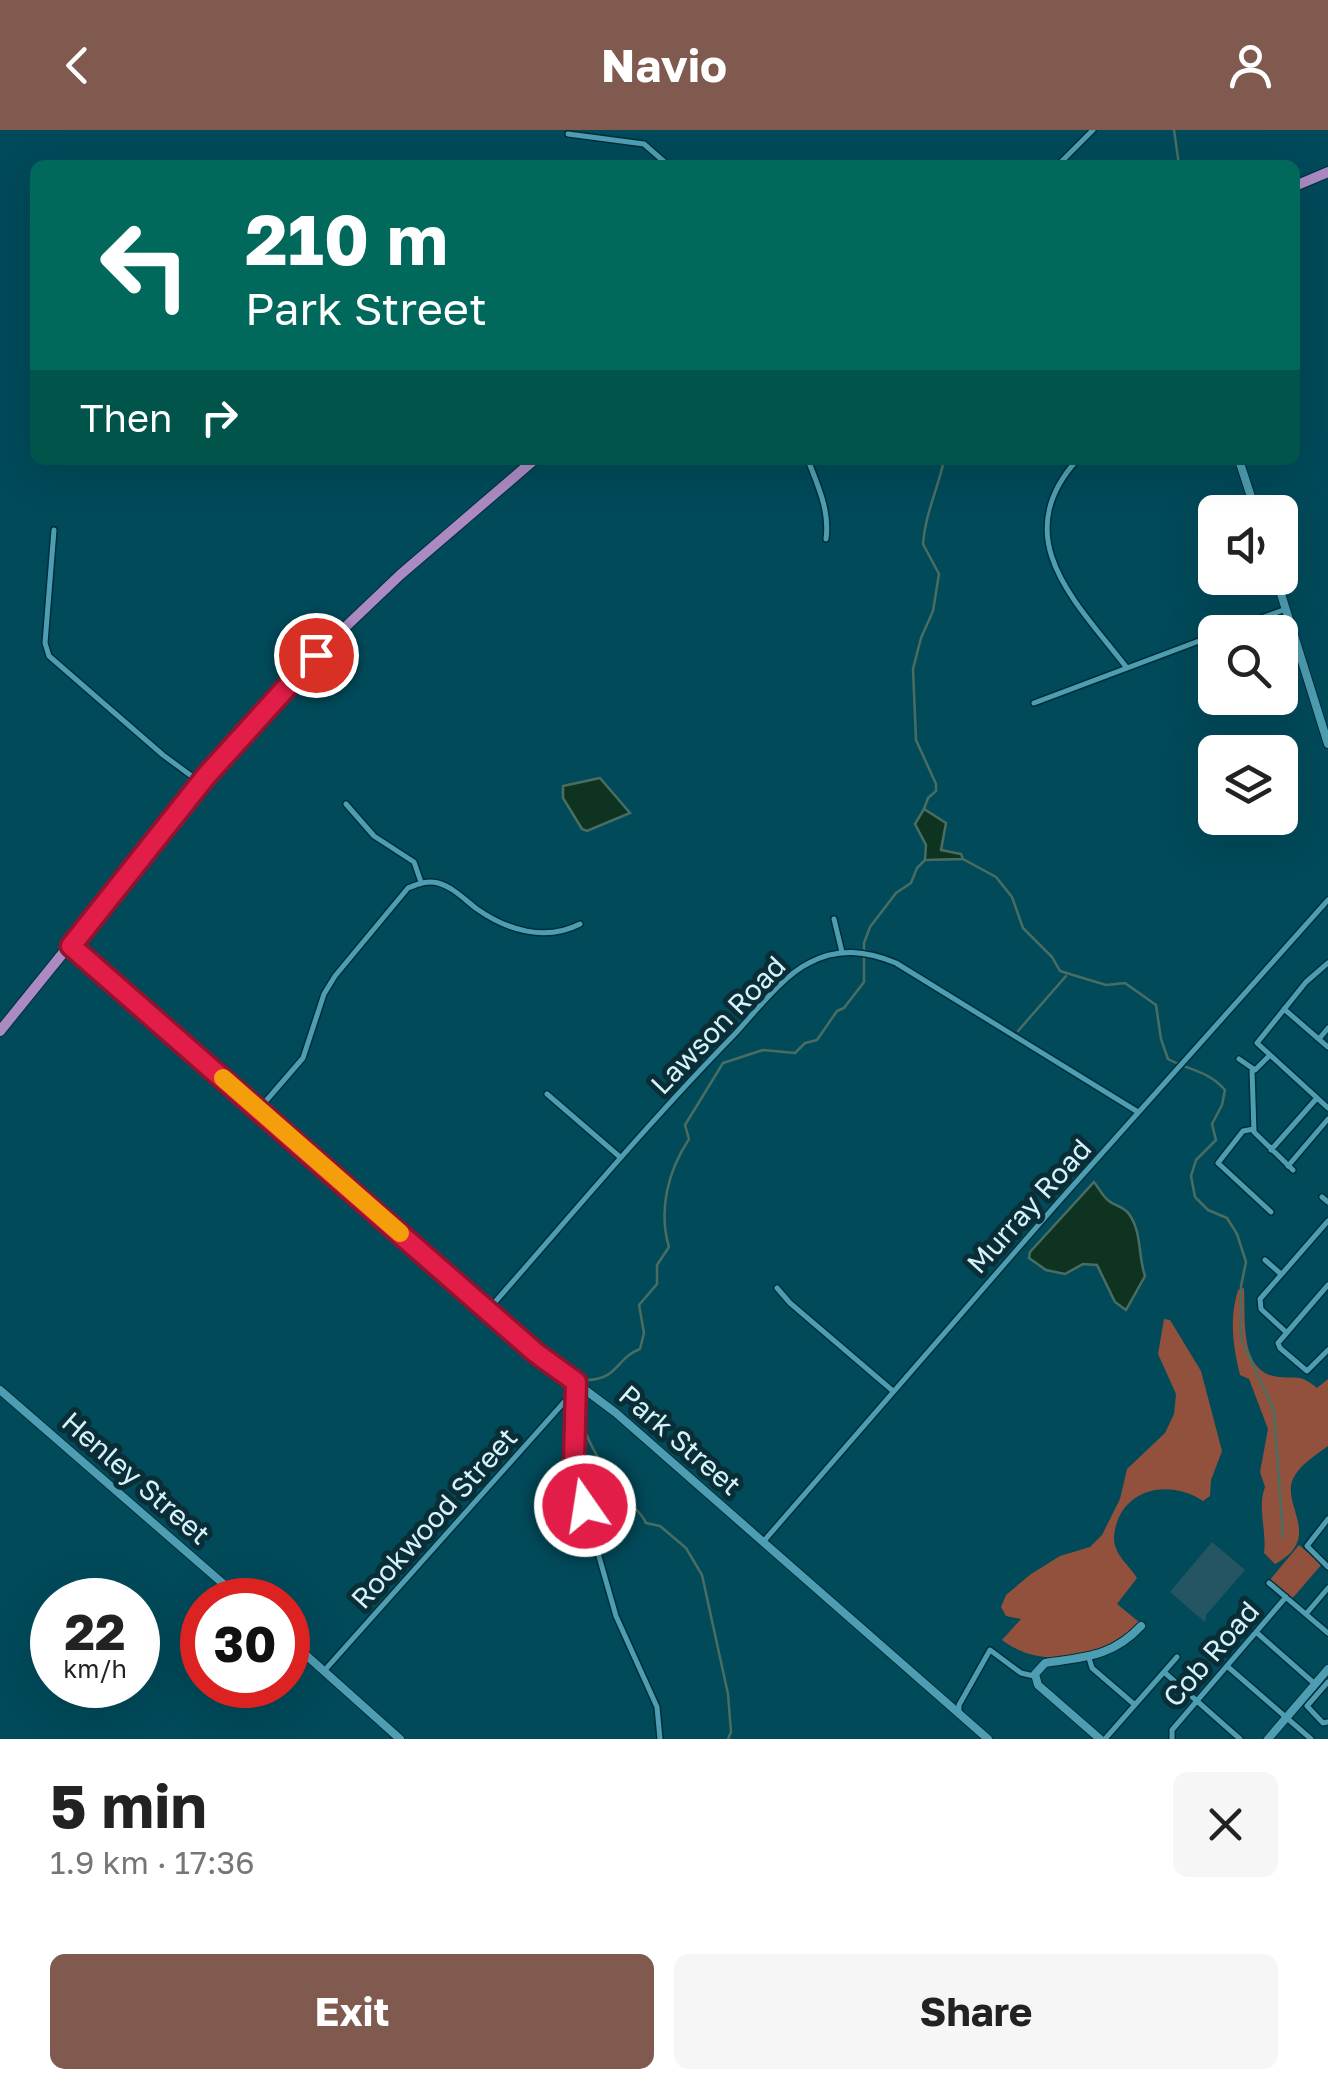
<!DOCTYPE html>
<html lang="en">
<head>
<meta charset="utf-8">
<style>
	:root { --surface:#fff; --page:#f6f6f6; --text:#222; --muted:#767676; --accent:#805a4f }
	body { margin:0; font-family:"Golos Text",sans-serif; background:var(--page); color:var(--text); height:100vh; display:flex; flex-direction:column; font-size:38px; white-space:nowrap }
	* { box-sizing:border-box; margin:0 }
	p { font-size:32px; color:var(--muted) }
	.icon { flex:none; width:55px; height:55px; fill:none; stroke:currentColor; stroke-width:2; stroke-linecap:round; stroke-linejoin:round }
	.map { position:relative; height:1609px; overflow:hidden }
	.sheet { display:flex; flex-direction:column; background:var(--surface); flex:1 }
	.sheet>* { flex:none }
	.banner { position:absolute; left:30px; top:30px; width:1270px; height:305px; border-radius:15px; box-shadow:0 10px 40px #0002; background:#00695c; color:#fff; overflow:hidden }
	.buttons { position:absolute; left:1198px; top:365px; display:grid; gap:20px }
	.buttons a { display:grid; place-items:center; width:100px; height:100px; border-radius:15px; background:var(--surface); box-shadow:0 10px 40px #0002; font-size:50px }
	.speed { position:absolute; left:30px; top:1448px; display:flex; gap:20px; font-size:50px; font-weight:700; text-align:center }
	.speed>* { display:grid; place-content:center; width:130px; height:130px; border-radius:50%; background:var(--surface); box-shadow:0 10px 40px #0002; line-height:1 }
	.speed small { font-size:25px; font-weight:400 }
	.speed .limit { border:15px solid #d22; background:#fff; color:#111 }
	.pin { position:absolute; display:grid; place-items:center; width:85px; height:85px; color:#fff; margin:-42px; border:5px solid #fff; border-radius:50%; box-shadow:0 2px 10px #0007 }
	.me { position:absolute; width:110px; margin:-55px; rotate:347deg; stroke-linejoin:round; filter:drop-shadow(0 0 8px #0008) }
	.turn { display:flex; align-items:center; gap:35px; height:210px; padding:0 50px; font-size:45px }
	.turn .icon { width:130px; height:130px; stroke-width:2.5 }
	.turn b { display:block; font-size:70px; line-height:85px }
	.then { display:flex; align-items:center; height:95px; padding:0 50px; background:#0003; gap:20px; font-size:38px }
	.round { display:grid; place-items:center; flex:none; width:105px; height:105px; border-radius:15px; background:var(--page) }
	.summary { display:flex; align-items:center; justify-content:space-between; height:170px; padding:0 50px }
	h1 { font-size:60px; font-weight:700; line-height:75px }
	.action { display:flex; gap:20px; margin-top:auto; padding:20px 50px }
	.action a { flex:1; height:115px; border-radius:15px; background:var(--accent); color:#fff; font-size:40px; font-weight:700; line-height:115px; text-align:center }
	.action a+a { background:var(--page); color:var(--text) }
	header { display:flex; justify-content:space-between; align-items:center; height:130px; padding:0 50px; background:var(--accent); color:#fff; font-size:45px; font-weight:700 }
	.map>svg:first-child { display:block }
</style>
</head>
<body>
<header><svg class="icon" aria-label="back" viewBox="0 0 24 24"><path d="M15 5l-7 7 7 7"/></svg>Navio<svg class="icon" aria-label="person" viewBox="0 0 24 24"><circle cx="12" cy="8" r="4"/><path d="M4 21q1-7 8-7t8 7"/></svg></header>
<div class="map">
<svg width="1328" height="1609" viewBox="0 0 1328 1609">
	<rect width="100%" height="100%" fill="#014a5a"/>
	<path fill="#255562" d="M1212 1412 1245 1440 1206 1485 1205 1492 1170 1462Z"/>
	<path fill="#91513d" d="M1244 1158C1246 1187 1238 1244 1280 1247 1299 1249 1300 1244 1317 1258L1328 1249V1316C1316 1325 1299 1335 1293 1349 1281 1375 1324 1408 1275 1434L1264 1423C1267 1402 1257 1377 1265 1357L1260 1342 1268 1299 1249 1249 1240 1245C1233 1216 1229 1189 1238 1160Z
		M1164 1189 1170 1190 1201 1241 1222 1321 1211 1350 1210 1366 1203 1371C1167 1347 1117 1360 1114 1408 1114 1425 1130 1436 1137 1448L1117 1474 1139 1492C1105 1528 1042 1541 1002 1510L1021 1489 1006 1486 1001 1477 1006 1465 1031 1444 1060 1426 1090 1417 1102 1405 1120 1369 1127 1339 1165 1303 1174 1284 1176 1264 1158 1224Z
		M1299 1415 1322 1434 1291 1470 1269 1451Z"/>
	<path fill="#0e3320" stroke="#4a6d62" stroke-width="2.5" d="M600 648 630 683 587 701 582 699 563 668V656Z
		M924 679 946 693 941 720 961 724 963 729 925 730 926 715 915 694Z
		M1094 1052C1098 1057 1103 1067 1109 1071 1115 1076 1123 1076 1129 1084 1142 1102 1138 1126 1145 1146L1126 1180 1115 1172 1097 1135 1083 1134 1065 1144 1046 1140 1029 1128 1030 1122Z"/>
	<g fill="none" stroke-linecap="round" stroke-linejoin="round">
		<path stroke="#4a6d62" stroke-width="2.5" d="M1174 0 1179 35
			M924 679 928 668 936 661V654L916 610 913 539 921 508 933 481 939 444 923 414C925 384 938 359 944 330
			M963 729 996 747 1012 767 1023 798 1052 827 1060 841 1106 855 1125 853 1156 875 1161 909 1168 929C1188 940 1209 941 1225 960L1222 975 1212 994 1216 1010 1196 1030 1191 1046 1195 1067 1208 1080 1227 1088 1237 1104 1246 1132 1241 1156V1208L1274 1281 1283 1407
			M1018 901 1066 846
			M728 1609 731 1602 728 1564 702 1445 686 1418 660 1396 646 1393C641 1382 633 1378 627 1369 604 1336 565 1292 587 1250 619 1249 616 1228 640 1219L644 1203 639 1175 657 1154V1135L669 1117C658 1080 668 1041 689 1009L685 995 723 933 763 920 795 923 805 913 817 910 837 881 844 878 864 852V813L870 797 896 763 911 753 917 738 925 730"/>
		<g stroke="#002e39" stroke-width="8">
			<path id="street" d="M568 4 644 14 668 35
				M1058 35 1093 0
				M808 330C818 356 830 381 826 409
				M1077 330C1006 409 1077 473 1127 538
				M54 400 45 513 49 526 163 625 201 653
				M1223 502 1286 479
				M1034 573 1215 505
				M346 674 374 706 414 732 421 752
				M834 789 842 822
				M1328 833 1306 852 1257 913 1328 978
				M1284 879 1328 917
				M1319 909 1328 898
				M1239 929 1255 940 1269 926
				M1252 940 1254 1002 1293 1040
				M547 964 620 1027
				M259 979 303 928 324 864 335 846 408 758C418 754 427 750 438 753 453 757 465 770 477 779 507 800 545 812 580 794
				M1254 999 1243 1001 1218 1033 1271 1082
				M1271 1020 1317 968
				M1288 1036 1328 989
				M1322 1067 1328 1072
				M1265 1130 1281 1144
				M1328 1155 1278 1213 1280 1218 1307 1241 1328 1220
				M777 1158 790 1173 893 1261
				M488 1180C569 1088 647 994 732 907 753 885 782 846 809 833 838 817 867 821 896 833L1138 982
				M1286 1202 1261 1179 1260 1169 1328 1091
				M574 1260 576 1346 616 1486 657 1577 660 1609
				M1328 1389 1307 1416 1328 1437
				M763 1412 1054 1077 1328 770
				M1269 1453 1328 1503
				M1306 1484 1328 1458
				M1256 1502 1315 1554
				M1089 1528 1092 1538 1135 1575
				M1227 1536 1311 1609
				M324 1541 574 1261
				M1164 1542 1240 1609
				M1328 1552 1307 1576 1323 1593 1328 1592
				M959 1582V1575L990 1520 1021 1543 1034 1546
				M1105 1609 1177 1527
				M1172 1609V1600L1286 1467"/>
		</g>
		<g stroke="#002e39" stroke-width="10">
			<path id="secondary" d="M1239 330 1256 382
				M1276 448 1328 614
				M71 816 536 1223 616 1283 988 1609
				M0 1260 242 1470
				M288 1509 400 1609
				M1100 1609 1038 1555 1035 1544 1045 1533C1085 1527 1112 1527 1141 1496
				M1268 1609 1328 1539"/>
		</g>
		<g stroke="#002e39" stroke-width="12">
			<path id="primary" d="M1295 56 1328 42
				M0 901 207 645 316 525 400 445 534 330"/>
		</g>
		<use href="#street" stroke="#4e9eb3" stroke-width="5"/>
		<use href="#secondary" stroke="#4e9eb3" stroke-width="8"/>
		<use href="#primary" stroke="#ab8ac3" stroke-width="10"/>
	</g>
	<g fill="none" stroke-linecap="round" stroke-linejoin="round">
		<g stroke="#92132f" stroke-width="25">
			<path id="route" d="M316 525 207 645 71 816 536 1223 576 1252 574 1332 585 1376"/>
		</g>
		<use href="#route" stroke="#e11d48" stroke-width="18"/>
		<path stroke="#f59e0b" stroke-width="18" d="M223 948 400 1103"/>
	</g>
	<g text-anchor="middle" stroke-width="10" stroke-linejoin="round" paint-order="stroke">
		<g font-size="28" fill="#d5f3fc" stroke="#0b2e36">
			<text transform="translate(718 895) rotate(-46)" y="10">Lawson Road</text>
			<text transform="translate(1029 1076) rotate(-48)" y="10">Murray Road</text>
			<text transform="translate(680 1310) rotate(41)" y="10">Park Street</text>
			<text transform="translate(136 1348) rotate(41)" y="10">Henley Street</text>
			<text transform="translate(434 1388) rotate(-48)" y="10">Rookwood Street</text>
			<text transform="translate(1211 1524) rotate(-49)" y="10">Cob Road</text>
		</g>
	</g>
</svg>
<div class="buttons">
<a><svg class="icon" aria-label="sound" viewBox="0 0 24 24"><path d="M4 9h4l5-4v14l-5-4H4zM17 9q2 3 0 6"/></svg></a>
<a><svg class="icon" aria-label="search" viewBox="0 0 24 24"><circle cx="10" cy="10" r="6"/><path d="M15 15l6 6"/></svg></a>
<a><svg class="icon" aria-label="layers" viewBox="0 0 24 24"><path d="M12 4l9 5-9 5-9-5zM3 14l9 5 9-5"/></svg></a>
</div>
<div class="speed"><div>22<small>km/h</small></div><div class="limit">30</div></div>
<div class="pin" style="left:316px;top:525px;background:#d93025"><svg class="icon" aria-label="arrive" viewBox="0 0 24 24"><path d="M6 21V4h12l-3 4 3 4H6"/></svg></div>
<svg class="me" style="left:585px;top:1376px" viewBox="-20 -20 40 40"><circle r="17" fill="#e11d48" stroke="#fff" stroke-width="3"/><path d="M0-11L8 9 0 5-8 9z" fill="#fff"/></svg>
<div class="banner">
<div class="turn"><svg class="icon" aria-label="left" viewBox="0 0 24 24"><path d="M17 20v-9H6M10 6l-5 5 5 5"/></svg><div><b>210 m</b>Park Street</div></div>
<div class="then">Then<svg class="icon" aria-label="right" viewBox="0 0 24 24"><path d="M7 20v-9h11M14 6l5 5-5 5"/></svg></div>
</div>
</div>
<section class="sheet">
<div class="summary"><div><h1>5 min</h1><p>1.9 km · 17:36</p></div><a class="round"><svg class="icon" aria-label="close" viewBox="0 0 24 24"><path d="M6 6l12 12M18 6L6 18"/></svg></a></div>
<div class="action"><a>Exit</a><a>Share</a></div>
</section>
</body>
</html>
